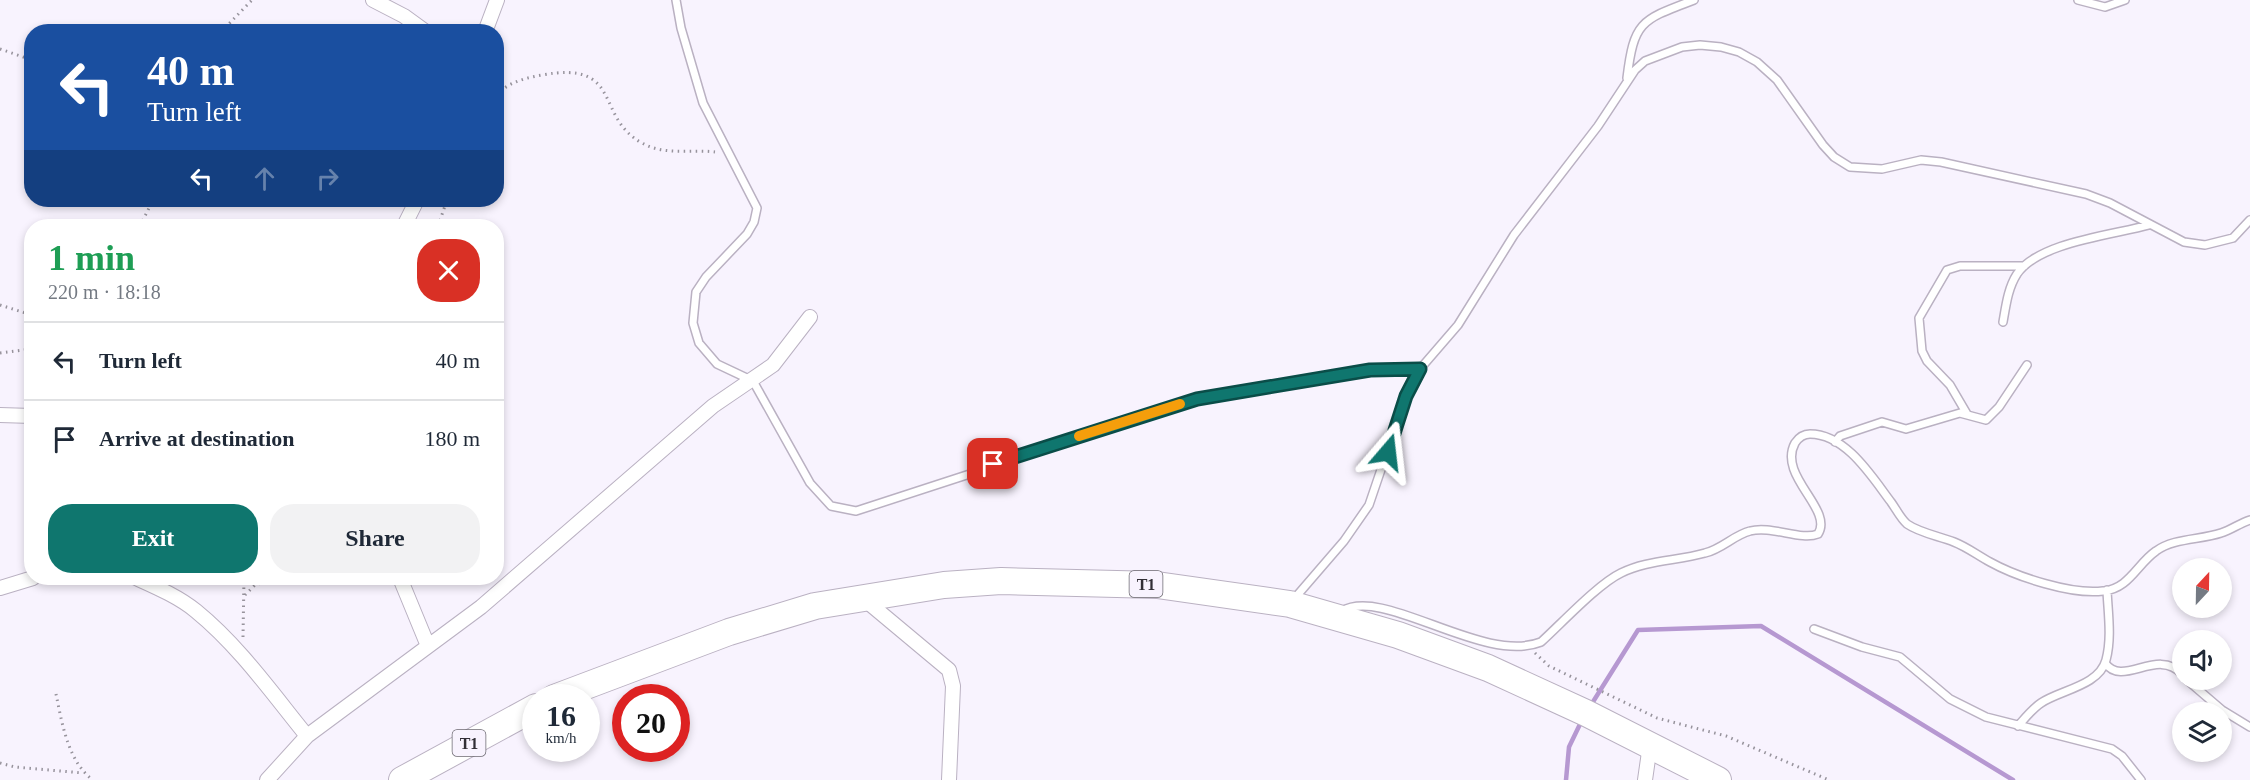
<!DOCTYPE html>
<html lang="en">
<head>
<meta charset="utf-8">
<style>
	:root { --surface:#fff; --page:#f2f2f3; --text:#1f2937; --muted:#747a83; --line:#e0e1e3; --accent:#0f766e }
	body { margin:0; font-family:"Times New Roman",serif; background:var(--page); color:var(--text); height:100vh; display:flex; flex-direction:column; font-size:22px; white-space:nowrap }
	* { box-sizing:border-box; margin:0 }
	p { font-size:20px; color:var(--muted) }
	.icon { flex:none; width:33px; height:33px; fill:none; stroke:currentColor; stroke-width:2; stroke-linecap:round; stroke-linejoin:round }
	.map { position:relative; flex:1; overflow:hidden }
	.sheet { position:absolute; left:24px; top:219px; width:480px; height:366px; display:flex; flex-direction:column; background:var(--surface); border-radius:24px; box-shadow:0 3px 9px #0003 }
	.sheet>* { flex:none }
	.hud { position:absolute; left:24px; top:24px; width:480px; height:183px; border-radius:24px; box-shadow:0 3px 9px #0003; background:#1a4fa0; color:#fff; overflow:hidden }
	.needle { width:39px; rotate:22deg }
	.controls { position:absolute; left:2172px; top:558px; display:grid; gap:12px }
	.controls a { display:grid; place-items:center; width:60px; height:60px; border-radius:50%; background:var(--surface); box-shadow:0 3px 9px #0003; font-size:30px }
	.speed { position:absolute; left:522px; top:684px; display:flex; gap:12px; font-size:30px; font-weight:700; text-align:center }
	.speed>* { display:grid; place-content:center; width:78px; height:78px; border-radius:50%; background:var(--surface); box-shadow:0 3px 9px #0003; line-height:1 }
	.speed small { font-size:15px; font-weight:400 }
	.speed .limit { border:9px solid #d22; background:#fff; color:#111 }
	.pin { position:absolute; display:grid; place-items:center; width:51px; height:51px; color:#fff; margin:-26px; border-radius:12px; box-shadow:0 3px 9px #0006 }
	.me { position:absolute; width:66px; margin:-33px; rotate:17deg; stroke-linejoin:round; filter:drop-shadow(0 0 4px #0008) }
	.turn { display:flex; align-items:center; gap:21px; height:126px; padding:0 24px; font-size:27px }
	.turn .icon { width:78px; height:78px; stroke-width:2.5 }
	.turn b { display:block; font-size:42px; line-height:51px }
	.lanes { display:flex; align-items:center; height:57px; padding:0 24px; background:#0003; justify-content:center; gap:30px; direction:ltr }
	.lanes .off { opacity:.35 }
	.round { display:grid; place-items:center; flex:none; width:63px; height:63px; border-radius:24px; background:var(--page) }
	.head { display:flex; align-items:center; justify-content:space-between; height:102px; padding:0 24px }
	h1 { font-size:36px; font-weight:700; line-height:45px; color:#1e9e55 }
	.action { display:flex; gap:12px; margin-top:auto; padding:12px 24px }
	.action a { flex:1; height:69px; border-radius:24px; background:var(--accent); color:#fff; font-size:24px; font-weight:700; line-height:69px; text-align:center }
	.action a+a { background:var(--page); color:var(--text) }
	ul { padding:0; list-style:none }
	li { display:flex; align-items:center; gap:18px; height:78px; padding:0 24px; border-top:2px solid var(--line) }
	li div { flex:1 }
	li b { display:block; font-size:22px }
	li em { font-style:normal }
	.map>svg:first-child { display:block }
</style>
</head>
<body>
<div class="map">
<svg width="2250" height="780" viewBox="0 0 2250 780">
	<rect width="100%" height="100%" fill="#f8f3fe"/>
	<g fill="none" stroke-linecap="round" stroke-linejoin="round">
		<path stroke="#b698d1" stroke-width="4.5" d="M1591 705 1638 630 1761 626 2013 780
			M1566 780 1569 747 1582 720"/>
		<g stroke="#bab1c2" stroke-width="10">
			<path id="lane" d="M676 0 681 28 703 103 757 208 754 222 747 234 706 277 696 292 693 323 699 343 717 364 753 381 810 483 831 506 856 511 979 471 993 464 1197 398 1370 370 1420 369
				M2078 0 2105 7 2125 0
				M1627 78C1634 21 1641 20 1694 0
				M2003 322C2006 305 2008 288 2017 274 2039 242 2113 235 2149 225
				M1967 414 1950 385 1927 361 1922 351 1919 318 1947 270 1960 266H2024
				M1835 442 1840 436 1882 422 1906 429 1960 413 1986 420 1999 407 2027 365
				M1294 599 1344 541 1369 505 1406 396 1420 369 1458 325 1514 235 1598 126 1635 70 1645 61 1682 47 1700 45 1721 47 1739 52 1757 62 1777 80 1823 145 1834 157 1850 167 1882 169 1921 160 1941 162 2086 194 2110 203 2184 242 2205 245 2233 238 2250 220
				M1342 611C1384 586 1483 665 1541 642 1561 624 1598 584 1621 573 1647 560 1677 561 1705 553 1722 549 1734 535 1750 531 1771 525 1801 541 1818 534 1834 509 1777 476 1795 443 1799 437 1803 434 1810 434 1846 434 1872 477 1891 502 1896 509 1901 519 1907 524 1920 533 1939 536 1954 542 1967 547 1977 555 1990 562 2017 577 2072 595 2103 591 2129 589 2137 564 2156 551 2174 538 2200 540 2221 533 2231 530 2240 523 2250 520
				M1814 629 1862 647 1900 657 1950 699 1986 717 2112 749 2122 756 2141 780
				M2105 663C2123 688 2157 647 2182 674
				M2187 680 2222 710 2250 727
				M2018 726C2025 718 2032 709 2041 703 2060 690 2099 686 2106 660 2112 638 2108 613 2107 590"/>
		</g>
		<g stroke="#bab1c2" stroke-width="16">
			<path id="street" d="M373 0 404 16 426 32
				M485 32 497 0
				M404 226 417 200
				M0 415 32 416
				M136 578C156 587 179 597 196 611 239 646 272 693 307 736
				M400 578 428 646
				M0 588 33 578
				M864 599 949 670 953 686 949 780
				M267 780 307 736 481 607 713 406 773 365 810 317
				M1645 780 1650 745"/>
		</g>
		<g stroke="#bab1c2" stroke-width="28">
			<path id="highway" d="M554 698 729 632 815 606 944 585 1001 581 1157 585 1290 604 1398 635 1488 668 1586 713 1718 780
				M402 780 536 707"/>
		</g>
		<path stroke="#97939c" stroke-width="3" stroke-dasharray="1.5 4.5" stroke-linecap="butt" d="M221 32 252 0
			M0 49 32 60
			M496 95C509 82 525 78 542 75 624 60 594 117 642 143 665 156 691 149 715 152
			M140 226 153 200
			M438 226 447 200
			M0 305 32 315
			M0 353 32 349
			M245 595 255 585 276 578
			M243 637 244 578
			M1535 653 1549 666 1657 718 1726 736 1829 780
			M56 694C62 723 68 762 93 780
			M0 763 15 767 83 773"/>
		<use href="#lane" stroke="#fff" stroke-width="7"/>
		<use href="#street" stroke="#fff" stroke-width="14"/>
		<use href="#highway" stroke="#fff" stroke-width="26"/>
	</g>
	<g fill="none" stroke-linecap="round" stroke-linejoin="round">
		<g stroke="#0a4d48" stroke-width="15">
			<path id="route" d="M993 464 1197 399 1370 370 1420 369 1406 396 1388 452"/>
		</g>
		<use href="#route" stroke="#0f766e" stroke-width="10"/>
		<path stroke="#f59e0b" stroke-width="10" d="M1079 436 1180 404"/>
	</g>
	<g text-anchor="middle" stroke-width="5" stroke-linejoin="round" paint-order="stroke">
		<g fill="#f8f3fe" stroke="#6d6a72" stroke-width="1.5">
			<rect x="1129.5" y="571" width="33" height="26" rx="4.5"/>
			<rect x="452.5" y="730" width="33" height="26" rx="4.5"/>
		</g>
		<g font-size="16" font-weight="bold" fill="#322f36">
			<text x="1146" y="590">T1</text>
			<text x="469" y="749">T1</text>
		</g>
	</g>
</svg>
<div class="controls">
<a><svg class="needle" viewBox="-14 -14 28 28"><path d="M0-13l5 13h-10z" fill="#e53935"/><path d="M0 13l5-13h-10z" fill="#747a83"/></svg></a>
<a><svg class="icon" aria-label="sound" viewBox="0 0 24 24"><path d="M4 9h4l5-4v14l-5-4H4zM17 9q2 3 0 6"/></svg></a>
<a><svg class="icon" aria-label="layers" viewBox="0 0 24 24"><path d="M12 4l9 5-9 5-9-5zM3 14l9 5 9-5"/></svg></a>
</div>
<div class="speed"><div>16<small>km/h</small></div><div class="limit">20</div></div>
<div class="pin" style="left:993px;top:464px;background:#d93025"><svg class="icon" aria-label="arrive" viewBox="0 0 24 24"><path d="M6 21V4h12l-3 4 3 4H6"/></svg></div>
<svg class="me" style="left:1388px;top:452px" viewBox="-20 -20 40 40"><path d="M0-17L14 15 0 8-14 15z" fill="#0f766e" stroke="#fff" stroke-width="4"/></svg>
<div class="hud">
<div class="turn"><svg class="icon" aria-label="left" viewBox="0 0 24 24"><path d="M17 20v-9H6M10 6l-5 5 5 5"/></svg><div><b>40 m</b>Turn left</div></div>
<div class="lanes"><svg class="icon" aria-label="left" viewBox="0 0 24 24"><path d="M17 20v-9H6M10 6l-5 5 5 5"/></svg><svg class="icon off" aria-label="ahead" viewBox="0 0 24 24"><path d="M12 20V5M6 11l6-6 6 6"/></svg><svg class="icon off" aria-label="right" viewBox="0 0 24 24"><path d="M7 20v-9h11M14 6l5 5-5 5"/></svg></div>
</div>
<section class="sheet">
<div class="head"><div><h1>1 min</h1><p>220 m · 18:18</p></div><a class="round" style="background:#d93025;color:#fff"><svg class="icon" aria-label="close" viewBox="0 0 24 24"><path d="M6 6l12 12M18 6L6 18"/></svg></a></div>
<ul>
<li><svg class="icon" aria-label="left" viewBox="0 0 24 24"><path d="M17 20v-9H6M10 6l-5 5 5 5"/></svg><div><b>Turn left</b></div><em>40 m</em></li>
<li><svg class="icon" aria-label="arrive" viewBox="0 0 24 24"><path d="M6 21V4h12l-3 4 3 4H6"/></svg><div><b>Arrive at destination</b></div><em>180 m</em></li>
</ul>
<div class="action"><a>Exit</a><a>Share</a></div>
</section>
</div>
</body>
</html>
